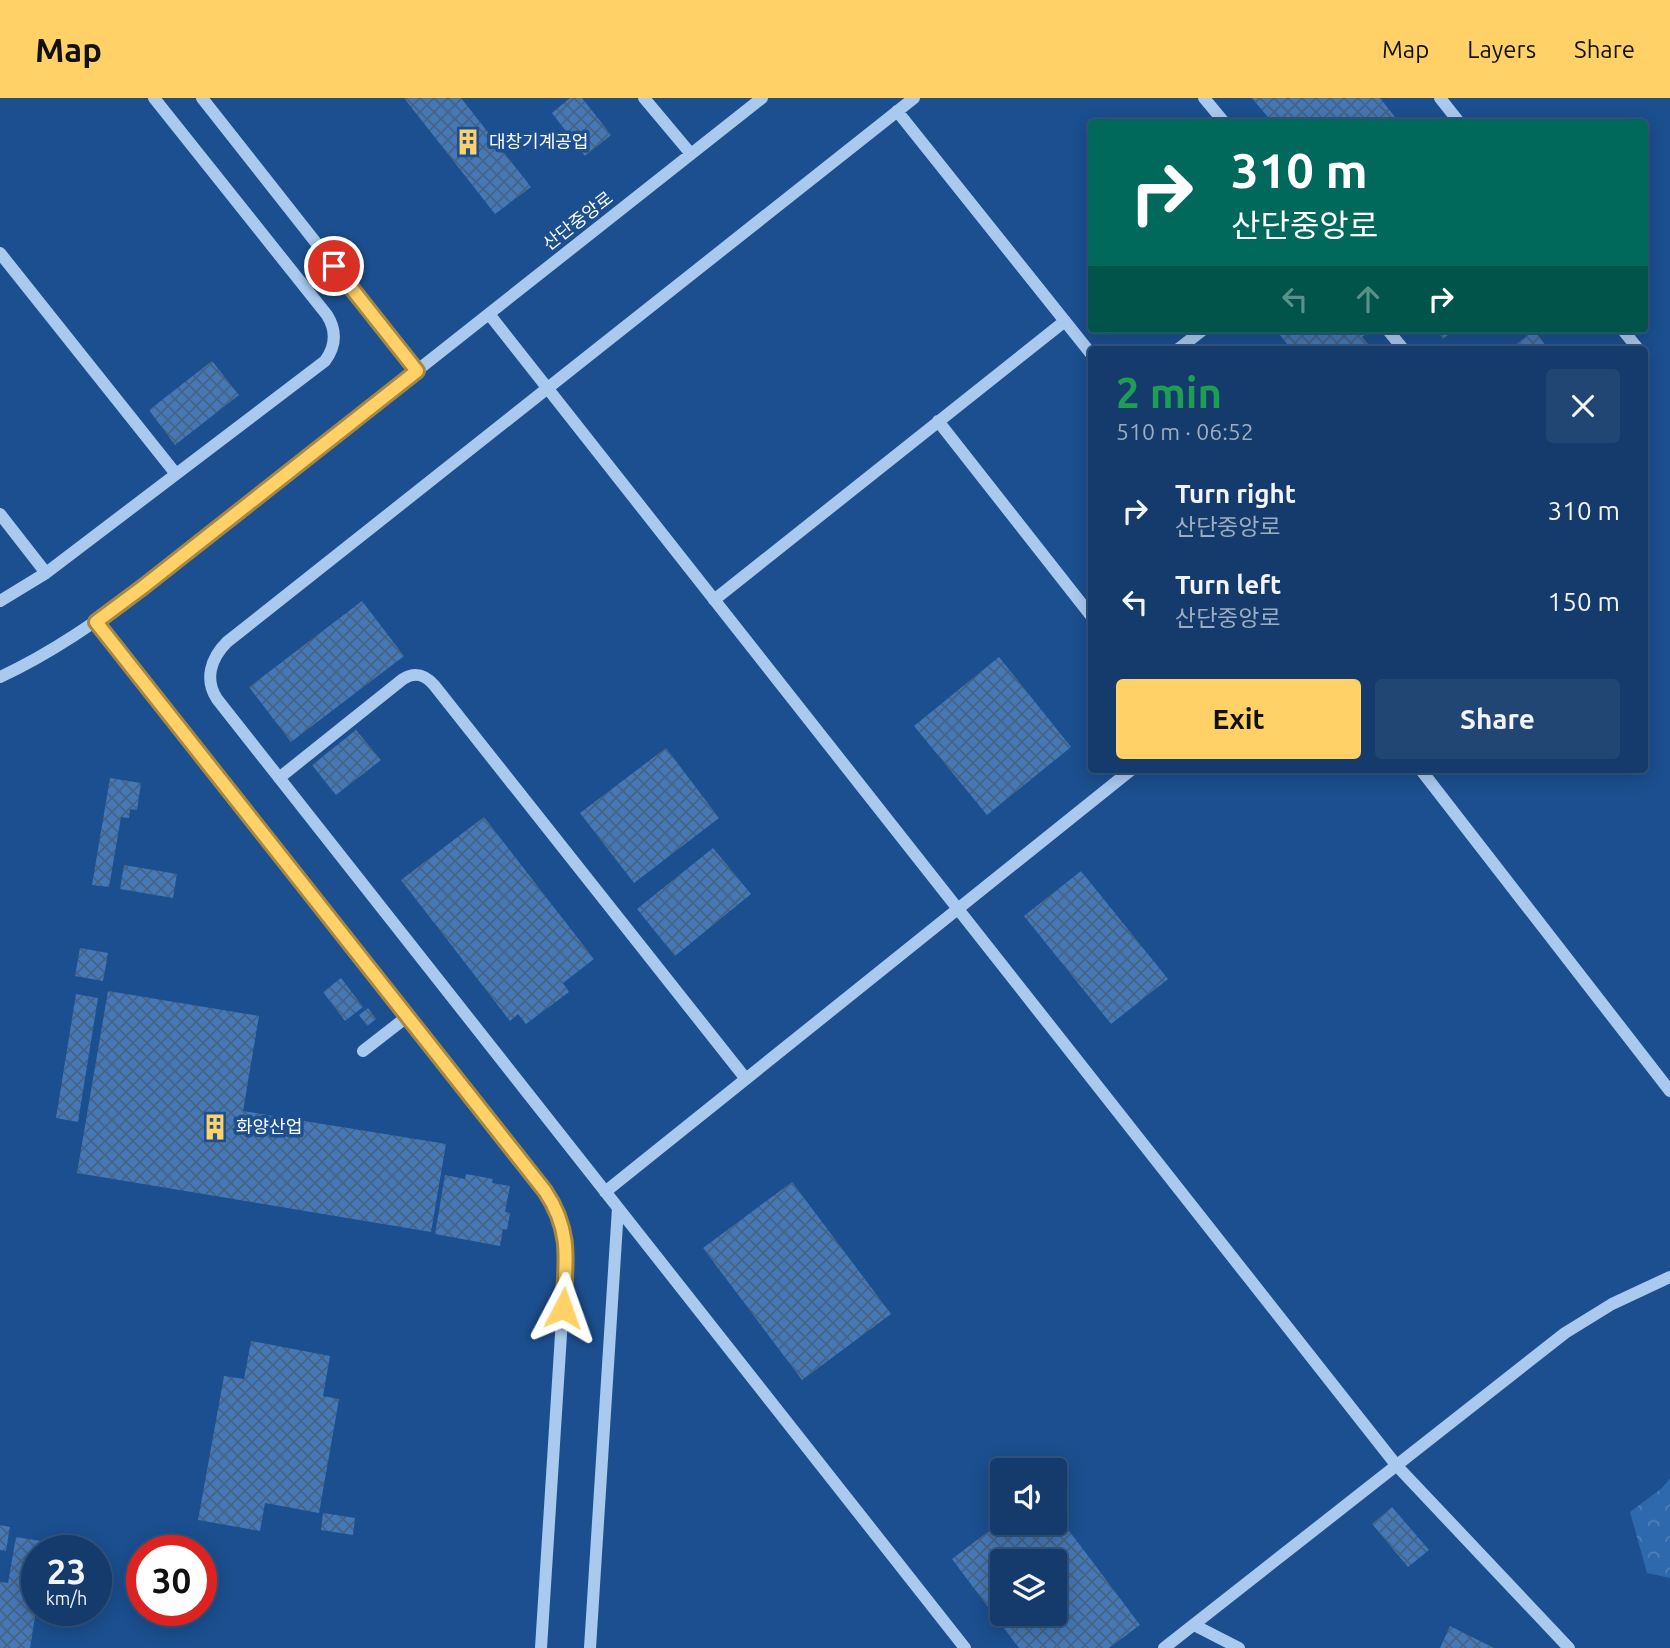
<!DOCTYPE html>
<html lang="en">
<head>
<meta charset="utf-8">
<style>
	:root { --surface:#143b6b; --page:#214673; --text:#f1f3f6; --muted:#9dadc1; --line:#33557e; --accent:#ffd166 }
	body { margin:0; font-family:Ubuntu,"Noto Sans KR",sans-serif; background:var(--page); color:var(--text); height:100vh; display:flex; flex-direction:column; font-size:26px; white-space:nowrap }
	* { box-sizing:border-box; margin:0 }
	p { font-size:23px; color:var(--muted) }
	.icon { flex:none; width:38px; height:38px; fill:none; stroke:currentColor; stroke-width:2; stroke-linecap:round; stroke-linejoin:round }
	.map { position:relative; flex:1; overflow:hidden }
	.details { position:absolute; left:1088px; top:248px; width:560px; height:427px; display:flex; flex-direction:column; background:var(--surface); border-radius:7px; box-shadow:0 4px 18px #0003,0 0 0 2px var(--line) }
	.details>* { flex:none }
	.banner { position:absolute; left:1088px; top:21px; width:560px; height:214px; border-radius:7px; box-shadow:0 4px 18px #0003,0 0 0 2px var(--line); background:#00695c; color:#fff; overflow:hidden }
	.tools { position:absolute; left:990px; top:1360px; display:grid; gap:14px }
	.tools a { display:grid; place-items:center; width:77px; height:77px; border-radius:7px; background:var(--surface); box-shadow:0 4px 18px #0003,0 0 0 2px var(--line); font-size:35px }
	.speed { position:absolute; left:21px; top:1437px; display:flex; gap:14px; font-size:35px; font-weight:700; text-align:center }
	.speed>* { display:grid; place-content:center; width:91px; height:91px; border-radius:50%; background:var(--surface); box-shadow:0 4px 18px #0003,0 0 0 2px var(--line); line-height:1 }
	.speed small { font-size:18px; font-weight:400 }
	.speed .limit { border:10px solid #d22; background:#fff; color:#111 }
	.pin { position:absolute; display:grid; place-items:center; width:60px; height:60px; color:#fff; margin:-30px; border:4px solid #fff; border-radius:50%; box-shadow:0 2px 7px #0007 }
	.me { position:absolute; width:77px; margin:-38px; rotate:4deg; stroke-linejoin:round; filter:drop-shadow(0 0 5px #0008) }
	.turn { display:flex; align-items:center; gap:24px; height:147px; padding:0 28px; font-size:32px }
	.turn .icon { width:91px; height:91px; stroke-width:2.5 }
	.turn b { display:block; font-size:49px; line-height:60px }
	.lanes { display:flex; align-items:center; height:66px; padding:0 28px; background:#0003; justify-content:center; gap:35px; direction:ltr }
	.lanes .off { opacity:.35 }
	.round { display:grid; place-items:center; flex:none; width:74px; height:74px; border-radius:7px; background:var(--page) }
	.summary { display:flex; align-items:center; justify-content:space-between; height:119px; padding:0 28px }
	h1 { font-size:42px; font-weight:700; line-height:52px; color:#1e9e55 }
	.cta { display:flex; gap:14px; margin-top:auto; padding:14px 28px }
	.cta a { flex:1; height:80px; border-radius:7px; background:var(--accent); color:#111; font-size:28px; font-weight:700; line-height:80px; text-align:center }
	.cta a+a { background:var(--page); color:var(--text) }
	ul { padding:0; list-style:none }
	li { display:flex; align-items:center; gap:21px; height:91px; padding:0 28px }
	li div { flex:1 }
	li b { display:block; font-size:26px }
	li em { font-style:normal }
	header { display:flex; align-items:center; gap:42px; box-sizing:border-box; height:98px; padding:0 35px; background:var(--accent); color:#111 }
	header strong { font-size:33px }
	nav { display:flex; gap:38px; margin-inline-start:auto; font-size:24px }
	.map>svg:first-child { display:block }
</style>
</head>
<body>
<header>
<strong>Map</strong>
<nav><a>Map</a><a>Layers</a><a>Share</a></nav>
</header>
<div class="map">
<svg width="1670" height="1550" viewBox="0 0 1670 1550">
	<defs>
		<pattern id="forest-crowns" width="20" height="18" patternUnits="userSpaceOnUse" patternTransform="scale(1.75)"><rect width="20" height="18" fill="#2e69ad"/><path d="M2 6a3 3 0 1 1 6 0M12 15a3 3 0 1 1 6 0" fill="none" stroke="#4d80b9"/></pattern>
		<pattern id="building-cross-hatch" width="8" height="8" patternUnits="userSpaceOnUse" patternTransform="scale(1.75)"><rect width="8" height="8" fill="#4478b7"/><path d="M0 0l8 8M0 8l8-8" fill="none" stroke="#486282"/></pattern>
	</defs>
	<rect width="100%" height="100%" fill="#1b4f8f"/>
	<path fill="url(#forest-crowns)" d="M1670 1380V1480L1647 1475 1630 1414 1662 1390Z"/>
	<path fill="url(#building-cross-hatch)" fill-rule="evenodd" d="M404 0H461L531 89 495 116Z
		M570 0H582L611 37 585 58 552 15Z
		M1252 0H1380L1399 24H1272Z
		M1275 231H1372L1362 239 1373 252H1292Z
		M1436 231H1455L1443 241Z
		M1534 232 1549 252H1509Z
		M212 263 239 297 175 347 149 312Z
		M362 503 404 558 291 644 249 589Z
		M999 559 1071 649 987 717 914 628Z
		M356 632 381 662 336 697 312 667Z
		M666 650 719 720 634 785 580 715Z
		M110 680 141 685 137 712 130 711 129 720 121 719 109 789 92 787Z
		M484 719 594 861 563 885 569 894 526 926 518 916 510 923 401 782Z
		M713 750 751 796 675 858 637 811Z
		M124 767 177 776 173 800 120 791Z
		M1081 773 1168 881 1111 926 1024 818Z
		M80 850 108 855 103 883 75 878Z
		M341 880 363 909 345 923 323 894Z
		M108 893 259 918 243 1013 446 1046 431 1134 77 1075Z
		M76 896 98 900 78 1024 56 1020Z
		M368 910 376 921 367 928 359 917Z
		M466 1076 493 1081 492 1085 510 1088 505 1114 510 1115 507 1132 503 1131 500 1148 435 1136 445 1077 465 1081Z
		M792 1084 891 1216 802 1282 703 1150Z
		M251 1243 330 1258 323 1298 339 1301 319 1415 265 1405 260 1433 198 1422 224 1278 244 1281Z
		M1392 1409 1429 1452 1408 1469 1372 1426Z
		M1055 1414 1140 1527 1109 1550H1019L952 1461 1001 1424H1055ZM1003 1463H1055V1516H1003Z
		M323 1415 355 1420 353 1437 321 1432Z
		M0 1427 10 1429 6 1453 0 1452Z
		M16 1439 47 1444 45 1452H37V1506L30 1550H0V1484L8 1485Z
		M1450 1528 1494 1550H1440Z"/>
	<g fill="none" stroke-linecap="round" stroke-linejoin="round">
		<path stroke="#a9c9ee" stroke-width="12" d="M202 0 417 273
			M644 0 691 56
			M914 0 227 544C211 560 204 581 217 601L965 1550
			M1204 0 1224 24
			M1440 0 1459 24
			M897 13 1092 257
			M0 155 176 376
			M489 216 1397 1368 1569 1550
			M1387 231 1404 252
			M1622 231 1639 252
			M1177 252 1204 231
			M938 323 1092 519
			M0 416 46 475
			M714 502 1065 223
			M0 503 46 475 325 263C336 248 337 233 327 217L154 0
			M96 524 537 1081C555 1107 565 1126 566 1158L541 1550
			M0 579C52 555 97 523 143 489L762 0
			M1421 672 1670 993
			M279 680 403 581C416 573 425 577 434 587L746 981
			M363 953 408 918
			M605 1094 1131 672
			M1194 1527 1239 1550
			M590 1550 618 1110
			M1164 1550 1565 1235 1612 1206 1670 1179"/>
	</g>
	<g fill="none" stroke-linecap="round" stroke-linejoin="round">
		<g stroke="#a68842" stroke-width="18">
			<path id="route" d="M334 168 417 273 143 489 96 524 545 1093C572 1133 566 1164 563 1210"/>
		</g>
		<use href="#route" stroke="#ffd166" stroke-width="12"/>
	</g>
	<defs>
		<g id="building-bare" transform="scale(2.1)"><path d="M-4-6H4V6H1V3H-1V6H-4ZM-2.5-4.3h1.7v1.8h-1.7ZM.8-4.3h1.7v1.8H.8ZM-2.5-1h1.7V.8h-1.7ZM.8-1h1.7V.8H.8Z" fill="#ffd166" stroke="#1b4f8f" stroke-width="2.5" paint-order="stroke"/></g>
	</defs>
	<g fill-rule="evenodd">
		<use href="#building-bare" x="468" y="44"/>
		<use href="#building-bare" x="215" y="1029"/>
	</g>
	<g text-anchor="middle" stroke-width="7" stroke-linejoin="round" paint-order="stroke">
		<g font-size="18" fill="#fff" stroke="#1b4f8f" text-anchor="start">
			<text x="489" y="50">대창기계공업</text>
			<text x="236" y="1035">화양산업</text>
		</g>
		<g font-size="18" fill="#fff" stroke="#1b4f8f">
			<text transform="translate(578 123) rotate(-38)" y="6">산단중앙로</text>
		</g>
	</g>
</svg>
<div class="tools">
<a><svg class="icon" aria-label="sound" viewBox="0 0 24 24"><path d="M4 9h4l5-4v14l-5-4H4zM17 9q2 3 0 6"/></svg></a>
<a><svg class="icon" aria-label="layers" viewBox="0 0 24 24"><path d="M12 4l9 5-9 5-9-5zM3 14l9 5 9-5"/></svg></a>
</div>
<div class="speed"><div>23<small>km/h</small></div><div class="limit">30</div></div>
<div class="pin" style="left:334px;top:168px;background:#d93025"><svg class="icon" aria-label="arrive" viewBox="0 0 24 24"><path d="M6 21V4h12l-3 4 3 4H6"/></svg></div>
<svg class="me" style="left:563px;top:1210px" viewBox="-20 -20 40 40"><path d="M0-17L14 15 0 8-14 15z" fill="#ffd166" stroke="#fff" stroke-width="4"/></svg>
<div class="banner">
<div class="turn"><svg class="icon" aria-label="right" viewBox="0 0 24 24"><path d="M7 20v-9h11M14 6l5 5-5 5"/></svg><div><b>310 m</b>산단중앙로</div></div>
<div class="lanes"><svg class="icon off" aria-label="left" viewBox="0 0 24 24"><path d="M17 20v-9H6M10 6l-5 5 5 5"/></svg><svg class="icon off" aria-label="ahead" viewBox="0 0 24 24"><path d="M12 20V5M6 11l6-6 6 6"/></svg><svg class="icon" aria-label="right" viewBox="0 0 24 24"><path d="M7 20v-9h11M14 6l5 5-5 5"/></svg></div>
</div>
<section class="details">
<div class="summary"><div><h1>2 min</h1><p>510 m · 06:52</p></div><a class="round"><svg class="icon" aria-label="close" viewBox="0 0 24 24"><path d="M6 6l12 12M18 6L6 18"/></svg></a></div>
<ul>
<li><svg class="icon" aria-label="right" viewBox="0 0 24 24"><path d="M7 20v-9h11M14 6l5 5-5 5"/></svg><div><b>Turn right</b><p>산단중앙로</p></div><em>310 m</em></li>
<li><svg class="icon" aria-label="left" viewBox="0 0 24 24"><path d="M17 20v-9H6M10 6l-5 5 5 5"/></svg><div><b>Turn left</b><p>산단중앙로</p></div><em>150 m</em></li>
</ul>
<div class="cta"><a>Exit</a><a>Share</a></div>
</section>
</div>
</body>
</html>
